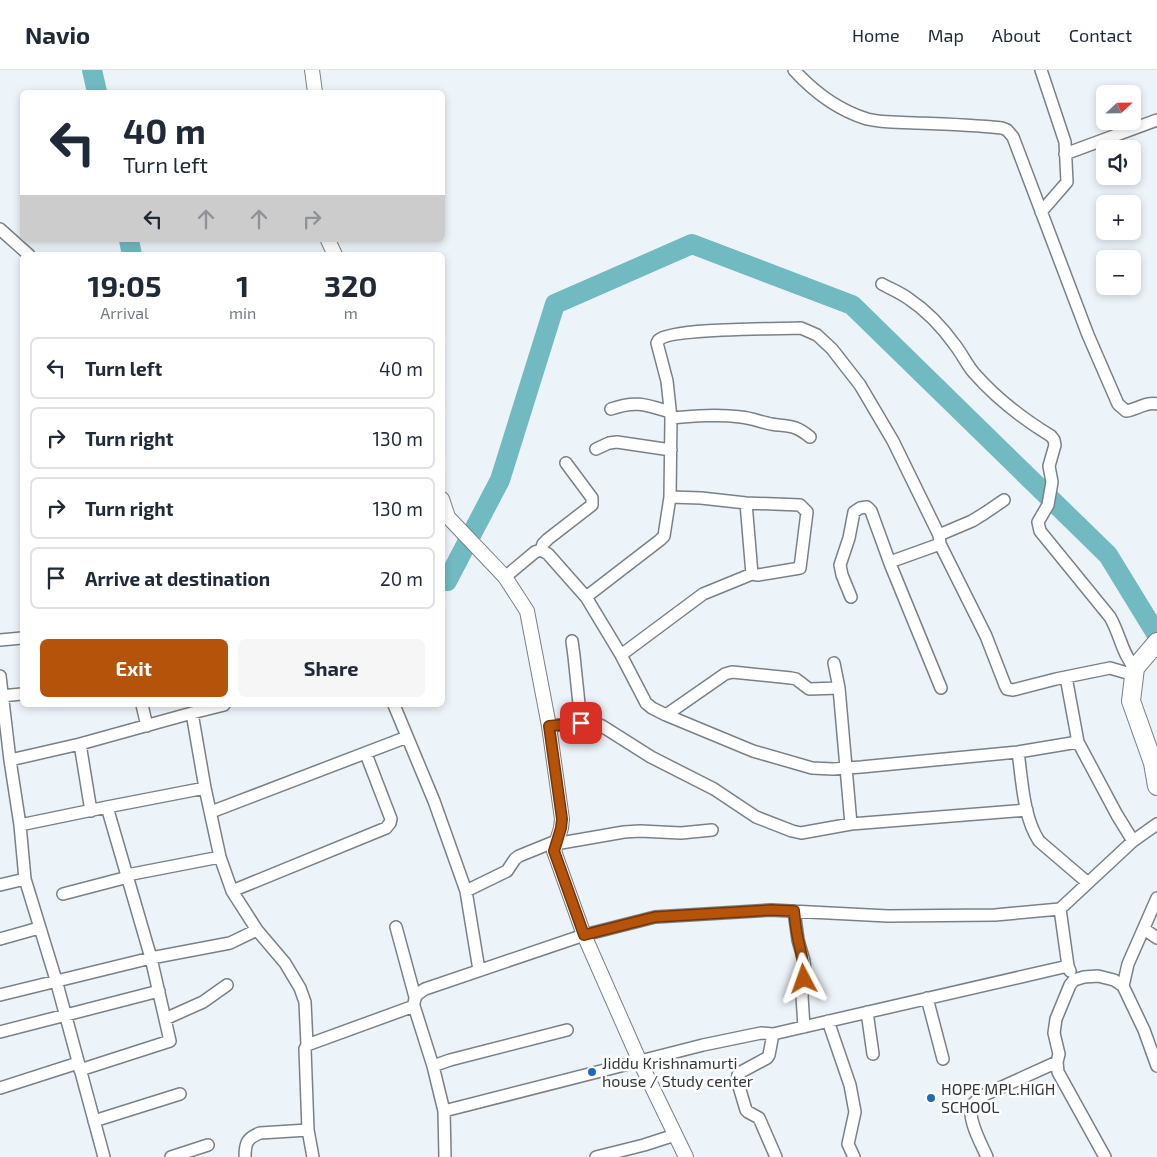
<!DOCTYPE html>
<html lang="en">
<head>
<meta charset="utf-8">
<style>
	:root { --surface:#fff; --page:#f6f6f7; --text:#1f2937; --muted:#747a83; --line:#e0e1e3; --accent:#b45309 }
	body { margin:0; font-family:"Exo 2",sans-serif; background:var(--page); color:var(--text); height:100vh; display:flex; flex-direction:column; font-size:19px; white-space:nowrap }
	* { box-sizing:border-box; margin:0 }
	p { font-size:16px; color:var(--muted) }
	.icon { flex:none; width:28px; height:28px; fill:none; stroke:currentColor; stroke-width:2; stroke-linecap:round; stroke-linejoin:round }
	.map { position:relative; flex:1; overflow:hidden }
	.panel { position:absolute; left:20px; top:182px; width:425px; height:455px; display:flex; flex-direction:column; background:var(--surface); border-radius:8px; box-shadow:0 2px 8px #0003 }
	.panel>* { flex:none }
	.top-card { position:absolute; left:20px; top:20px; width:425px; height:152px; border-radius:8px; box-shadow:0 2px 8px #0003; background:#fff; color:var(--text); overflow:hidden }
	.needle { width:32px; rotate:68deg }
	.tools { position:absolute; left:1096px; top:15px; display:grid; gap:10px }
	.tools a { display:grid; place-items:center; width:45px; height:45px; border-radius:8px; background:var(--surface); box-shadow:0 2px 8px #0003; font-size:25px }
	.pin { position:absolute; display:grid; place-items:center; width:42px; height:42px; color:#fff; margin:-21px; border-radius:10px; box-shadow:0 2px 8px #0006 }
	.me { position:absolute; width:55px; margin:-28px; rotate:356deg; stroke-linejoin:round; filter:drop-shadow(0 0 4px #0008) }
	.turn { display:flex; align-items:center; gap:18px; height:105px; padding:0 20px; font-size:22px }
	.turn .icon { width:65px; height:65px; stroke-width:2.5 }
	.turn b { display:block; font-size:35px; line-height:42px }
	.lanes { display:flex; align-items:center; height:48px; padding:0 20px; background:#0003; justify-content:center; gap:25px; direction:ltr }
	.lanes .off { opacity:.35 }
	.eta { display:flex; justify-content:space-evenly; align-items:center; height:85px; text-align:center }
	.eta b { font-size:30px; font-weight:700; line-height:35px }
	.button { display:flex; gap:10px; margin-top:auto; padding:10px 20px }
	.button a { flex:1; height:58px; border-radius:8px; background:var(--accent); color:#fff; font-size:20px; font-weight:700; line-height:58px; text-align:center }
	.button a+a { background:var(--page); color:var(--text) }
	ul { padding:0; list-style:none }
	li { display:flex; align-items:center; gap:15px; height:62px; margin:0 10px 8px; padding:0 10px; border:2px solid var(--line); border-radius:8px }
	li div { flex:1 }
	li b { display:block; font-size:19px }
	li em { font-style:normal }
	header { display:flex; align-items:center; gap:30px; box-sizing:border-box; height:70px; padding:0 25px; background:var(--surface); border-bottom:1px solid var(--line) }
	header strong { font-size:24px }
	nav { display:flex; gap:28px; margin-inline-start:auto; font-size:18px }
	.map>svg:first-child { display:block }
</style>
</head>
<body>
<header>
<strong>Navio</strong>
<nav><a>Home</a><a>Map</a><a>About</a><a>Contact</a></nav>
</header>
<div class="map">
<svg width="1157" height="1087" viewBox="0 0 1157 1087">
	<rect width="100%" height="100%" fill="#ecf3f9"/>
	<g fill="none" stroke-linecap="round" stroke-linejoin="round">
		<path stroke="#71bac1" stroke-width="20" d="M92 0 97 22
			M129 170 132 185
			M442 510 447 511 500 410 555 234 692 174 852 235 1108 485 1157 565"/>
		<g stroke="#7a8186" stroke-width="14">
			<path id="minor" d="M794 0C814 22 838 40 867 49 883 53 901 52 917 53 946 54 974 55 1002 58L1007 60 1013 67 1088 265 1118 334 1126 341C1136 340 1147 331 1157 334
				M1065 84 1157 50
				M1041 142 1067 112 1065 72 1041 0
				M0 159 29 185
				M882 214C891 219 901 223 909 229 927 241 942 257 955 275 962 284 967 295 974 303 996 328 1023 349 1051 366L1054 370 1055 375 1049 396 1052 412 1048 435 1038 452 1040 461 1110 547C1120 564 1122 584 1135 598
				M611 339C636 330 647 335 670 342
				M671 348C694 346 718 344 741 347 751 348 761 352 771 354 790 357 794 354 810 367
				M596 379 609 373 617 372 671 380
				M746 433 752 504
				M939 465 972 451 985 443 1004 430
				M541 480 543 474 548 469 592 435V428L566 393
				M890 492 940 474
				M505 507 535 482 541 480 548 484 586 527 621 585 646 633 652 638 666 645 753 681 812 698 833 699 861 697 1018 682 1078 672
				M586 527 660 470 664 466 670 427 671 348 667 311 657 273C658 272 658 270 659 270 670 258 779 259 801 258L817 265 832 279 860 315 893 371 939 465 940 474 986 566 1005 615 1007 619 1013 620 1056 609 1110 598 1134 605
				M851 527 842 505 840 495 849 468 854 442 860 438 867 437 871 441 891 496 941 618
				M0 570 22 568
				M572 571 574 586 581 653
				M621 585 703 524 752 504 758 505 800 498 807 442 800 435 746 433 701 428 670 427
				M834 593 839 618 851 754
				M0 606 10 690 20 755 25 809 56 910 104 1087
				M1066 607 1078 672 1117 745 1133 771
				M0 626 22 624
				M142 635 147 656
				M394 635 434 731 466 821 479 900
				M192 643 205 718 220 787 232 821 257 860 285 893 300 918 305 932 307 975
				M666 645 725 604 732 602 791 608 796 609 809 619 839 618
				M549 656 593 652 602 656 651 687 714 719 756 747 792 761 801 763 851 754 1027 740
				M80 674 91 741
				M1018 682C1022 709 1023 747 1039 771L1088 813
				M10 690 80 674 192 643 224 635
				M211 742 407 667
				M20 755 107 737
				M555 774 624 762 640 761 681 763 712 760
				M127 805 220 787
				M0 815 25 809
				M232 821 386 758 390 753 391 749 366 684
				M466 821 507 801 515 789 519 786 556 771
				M63 824 128 807
				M1157 828 1128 894 1123 916 1144 960 1157 996
				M1060 839 1068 896 1070 901
				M794 841 798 870 804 891 805 901 802 926 804 957
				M396 857 415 927
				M1144 859 1157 868
				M0 869 39 858
				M1068 896 773 964 761 963 703 975 444 1041 433 996 414 936C414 926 417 924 425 919L584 865 655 847 771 840 888 846 995 845 1060 839 1133 771 1157 754
				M0 925 151 888 230 873 257 860
				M927 928 943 989
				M867 942 873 984
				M165 949 203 932 227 915
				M828 951 850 1015 855 1042 848 1074 854 1087
				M0 962 159 921
				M773 964 769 985 767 988 741 1002 738 1005 737 1010 746 1040 748 1042 759 1048 776 1087
				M433 996 450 990 567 960
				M80 1000 170 971 151 888 107 737 205 718
				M0 1018 78 993
				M444 1041 445 1087
				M94 1051 180 1024
				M171 1087 208 1075
				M245 1087C245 1073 247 1068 260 1063L308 1060
				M313 1087 308 1060 305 979 307 975 414 936
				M596 1087 644 1075 675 1065
				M987 1087C982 1075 965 1046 973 1034 975 1031 980 1028 982 1026L1057 992
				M1105 1087 1058 1002 1057 992 1059 984 1054 963 1056 949 1070 915 1074 910 1084 907 1098 906 1114 910 1123 916"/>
		</g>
		<g stroke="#7a8186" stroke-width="16">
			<path id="tertiary" d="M312 0 315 22
				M328 170 335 185
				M442 429 448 447 505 507 527 541 549 656 562 749 561 758 554 781 584 865 640 992 686 1087"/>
		</g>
		<g stroke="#7a8186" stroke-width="20">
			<path id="primary" d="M1157 572 1135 598 1131 631 1153 693 1157 716"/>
		</g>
		<use href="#minor" stroke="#fff" stroke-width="11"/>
		<use href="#tertiary" stroke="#fff" stroke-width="14"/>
		<use href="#primary" stroke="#fff" stroke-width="18"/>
	</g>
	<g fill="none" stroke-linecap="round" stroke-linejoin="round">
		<g stroke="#753606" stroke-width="12">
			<path id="route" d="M581 653 549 656 562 749 561 758 554 781 584 865 655 847 771 840 794 841C795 850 796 860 798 869 801 883 805 895 804 909"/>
		</g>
		<use href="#route" stroke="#b45309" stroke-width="9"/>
	</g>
	<g fill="#2268b9" stroke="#fff" stroke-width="2">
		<circle cx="592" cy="1002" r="5"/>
		<circle cx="931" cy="1028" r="5"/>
	</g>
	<g text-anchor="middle" stroke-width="5" stroke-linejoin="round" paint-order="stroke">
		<g font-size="16" fill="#35383b" stroke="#fff" text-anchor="start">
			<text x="602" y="999">Jiddu Krishnamurti<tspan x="602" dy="18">house / Study center</tspan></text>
			<text x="941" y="1025">HOPE MPL.HIGH<tspan x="941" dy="18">SCHOOL</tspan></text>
		</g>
	</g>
</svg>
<div class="tools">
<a><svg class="needle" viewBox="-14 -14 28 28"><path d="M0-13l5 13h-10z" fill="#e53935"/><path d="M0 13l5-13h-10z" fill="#747a83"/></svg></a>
<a><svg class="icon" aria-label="sound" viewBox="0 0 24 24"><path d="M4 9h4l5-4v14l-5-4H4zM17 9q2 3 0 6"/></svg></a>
<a>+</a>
<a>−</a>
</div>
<div class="pin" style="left:581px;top:653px;background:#d93025"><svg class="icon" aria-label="arrive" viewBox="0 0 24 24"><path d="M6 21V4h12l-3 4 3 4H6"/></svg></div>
<svg class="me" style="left:804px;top:909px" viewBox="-20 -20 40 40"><path d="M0-17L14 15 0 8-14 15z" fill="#b45309" stroke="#fff" stroke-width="4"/></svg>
<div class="top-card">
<div class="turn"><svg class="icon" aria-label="left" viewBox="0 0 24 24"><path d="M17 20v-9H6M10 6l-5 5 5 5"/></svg><div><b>40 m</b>Turn left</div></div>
<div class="lanes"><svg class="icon" aria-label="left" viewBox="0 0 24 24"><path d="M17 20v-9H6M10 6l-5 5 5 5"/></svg><svg class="icon off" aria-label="ahead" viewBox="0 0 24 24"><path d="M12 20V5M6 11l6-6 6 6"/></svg><svg class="icon off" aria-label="ahead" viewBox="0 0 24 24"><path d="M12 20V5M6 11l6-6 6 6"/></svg><svg class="icon off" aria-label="right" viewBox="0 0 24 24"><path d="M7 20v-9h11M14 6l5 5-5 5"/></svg></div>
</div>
<section class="panel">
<div class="eta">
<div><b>19:05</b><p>Arrival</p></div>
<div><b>1</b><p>min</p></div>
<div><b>320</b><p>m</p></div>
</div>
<ul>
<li><svg class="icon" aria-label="left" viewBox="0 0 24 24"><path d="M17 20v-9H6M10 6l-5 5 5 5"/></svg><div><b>Turn left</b></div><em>40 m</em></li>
<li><svg class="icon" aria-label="right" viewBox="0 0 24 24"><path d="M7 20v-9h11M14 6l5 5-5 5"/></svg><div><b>Turn right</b></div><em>130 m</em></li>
<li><svg class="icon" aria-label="right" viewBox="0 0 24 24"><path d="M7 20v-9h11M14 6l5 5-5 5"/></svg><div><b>Turn right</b></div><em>130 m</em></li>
<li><svg class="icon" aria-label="arrive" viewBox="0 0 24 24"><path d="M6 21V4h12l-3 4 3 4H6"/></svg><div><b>Arrive at destination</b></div><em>20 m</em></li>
</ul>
<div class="button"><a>Exit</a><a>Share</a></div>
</section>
</div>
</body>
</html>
